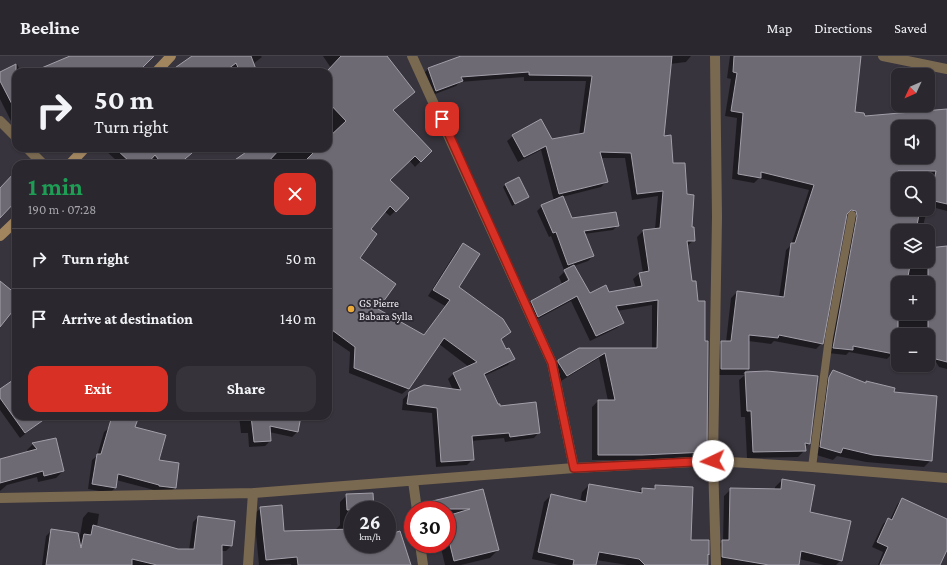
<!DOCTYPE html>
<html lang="en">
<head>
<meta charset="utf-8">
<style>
	:root { --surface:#2a272e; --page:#36333a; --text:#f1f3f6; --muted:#a5a5aa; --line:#46444a; --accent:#d93025 }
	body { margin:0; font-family:"Crimson Pro",serif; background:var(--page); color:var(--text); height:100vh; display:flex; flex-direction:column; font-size:15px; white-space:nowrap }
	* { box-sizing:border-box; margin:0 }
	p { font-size:13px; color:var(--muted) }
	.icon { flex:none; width:22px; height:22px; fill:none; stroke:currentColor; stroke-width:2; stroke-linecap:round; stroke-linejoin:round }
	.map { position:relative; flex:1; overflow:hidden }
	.details { position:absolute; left:12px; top:104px; width:320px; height:260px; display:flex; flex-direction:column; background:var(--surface); border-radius:12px; box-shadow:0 1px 3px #0004,0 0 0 1px var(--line) }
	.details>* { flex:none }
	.banner { position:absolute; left:12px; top:12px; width:320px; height:84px; border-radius:12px; box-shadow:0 1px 3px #0004,0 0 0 1px var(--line); background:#2a272e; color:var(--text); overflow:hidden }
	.needle { width:26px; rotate:226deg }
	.buttons { position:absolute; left:891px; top:12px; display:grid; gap:8px }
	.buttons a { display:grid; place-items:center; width:44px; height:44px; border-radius:8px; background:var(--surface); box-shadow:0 1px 3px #0004,0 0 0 1px var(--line); font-size:20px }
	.speed { position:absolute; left:344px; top:445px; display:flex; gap:8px; font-size:20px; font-weight:700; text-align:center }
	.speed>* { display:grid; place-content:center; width:52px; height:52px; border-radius:50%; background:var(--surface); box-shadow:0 1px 3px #0004,0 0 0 1px var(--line); line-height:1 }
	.speed small { font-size:10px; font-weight:400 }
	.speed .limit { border:6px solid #d22; background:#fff; color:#111 }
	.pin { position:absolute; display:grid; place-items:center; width:34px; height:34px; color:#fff; margin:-17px; border-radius:8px; box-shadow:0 2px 6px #0006 }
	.me { position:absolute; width:44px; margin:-22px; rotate:267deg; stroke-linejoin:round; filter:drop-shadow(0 0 3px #0008) }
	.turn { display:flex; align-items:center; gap:14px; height:84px; padding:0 16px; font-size:18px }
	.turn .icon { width:52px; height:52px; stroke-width:2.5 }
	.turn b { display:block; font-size:28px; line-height:34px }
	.round { display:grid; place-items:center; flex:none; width:42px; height:42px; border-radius:12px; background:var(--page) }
	.overview { display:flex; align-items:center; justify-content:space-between; height:68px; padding:0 16px }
	h1 { font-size:24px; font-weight:700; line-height:30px; color:#1e9e55 }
	.primary-button { display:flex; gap:8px; margin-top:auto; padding:8px 16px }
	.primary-button a { flex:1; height:46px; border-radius:12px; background:var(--accent); color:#fff; font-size:16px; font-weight:700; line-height:46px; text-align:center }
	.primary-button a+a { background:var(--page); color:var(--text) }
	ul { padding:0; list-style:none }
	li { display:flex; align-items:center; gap:12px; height:60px; padding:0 16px; border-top:1px solid var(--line) }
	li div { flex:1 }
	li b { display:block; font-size:15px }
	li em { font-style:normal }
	header { display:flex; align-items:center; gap:24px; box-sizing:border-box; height:56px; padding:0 20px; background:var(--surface); border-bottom:1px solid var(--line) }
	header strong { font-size:19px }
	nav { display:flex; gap:22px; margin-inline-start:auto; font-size:14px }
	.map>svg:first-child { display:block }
</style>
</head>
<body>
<header>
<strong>Beeline</strong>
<nav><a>Map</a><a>Directions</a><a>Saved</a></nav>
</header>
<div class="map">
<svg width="947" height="509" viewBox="0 0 947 509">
	<rect width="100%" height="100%" fill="#38343d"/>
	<path fill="#0007" fill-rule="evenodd" d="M194 0H261L262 1 253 8 256 16H171Z
		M323 0H378L392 54 431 95 415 111 409 104 389 125 395 155 390 160 384 155 369 173 358 202 377 254 423 280 445 250 428 240 457 194 463 189 458 232 510 275 500 284 506 295 513 303 508 309 484 320 499 352 539 376 534 382 505 386 504 382 471 385 473 403 467 409 436 411 432 357 402 354 403 343 409 337 453 334 448 323 454 317 469 311 439 288 408 333 402 338 349 317 350 296 328 281V108H231L254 92H328V16H327L331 12Z
		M462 0H691L686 6 670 8 663 81 672 108 686 139 694 184 687 190 706 396 700 402 635 404H592V351L598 345H608L599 302 561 325 553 312 559 305 579 293H652V249L617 255 623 266 617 272 590 285 571 245 532 266 526 251 531 246 562 228 559 221 564 216 570 229 572 228 566 216H564L568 212 564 214 551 180 549 181 537 155 542 150 554 145 541 94 518 106 507 85 513 80 551 85 579 79 586 25H524V21L460 26 456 30 430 40 423 18 428 13ZM600 102H625L632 144 658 140 655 173 643 175 637 181 643 217 639 218 633 223 636 232 608 237 590 238 574 210 588 205 593 200 584 178 613 174 618 169 572 163 562 141 601 131 607 125Z
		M730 0H856L854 57 864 61 947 54V155L928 150V123H898V153H927L922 175H898V205H928V193L947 191V313L939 311 936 306 933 309 928 308V279H898V301L891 299 887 303 849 296 846 299 828 297 850 161 845 159 822 287 816 293 774 285 771 288 748 285V313L743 318 767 316 809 387 805 391V394L798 401 747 402 745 361H741L739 324 745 319H716V292L722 286H726L731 242 737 236 779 241 786 194 791 189 809 134 759 122 754 127 732 123 737 62 725 60 731 23 727 22ZM898 71H928V101H898ZM898 227H928V257H898Z
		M17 8 21 16H16V75L0 43V17Z
		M25 92H44L31 99Z
		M105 92H199L182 106 185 108H152L149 105 146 108H120L104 93Z
		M506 128 527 141 512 150 503 131Z
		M833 315 865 328 867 326 893 337 931 404 924 411 866 406 837 400 833 404 813 398 826 323Z
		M16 323V360H44L45 362 20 382 0 354V335Z
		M239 360H301L297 376 292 381 269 376 270 385 265 390 249 391 248 377H241Z
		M110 371 134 372 175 432 169 437 154 434 116 424 115 432 110 437 88 433 92 404 97 400 104 376Z
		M33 388 63 415 56 422 38 426 37 421 7 429 0 435V404L28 396 27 394Z
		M782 424 813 430 809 457 841 504 836 509H824L799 503 798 509H716L715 492 723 485 724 440 731 433 775 434V431Z
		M589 429 638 437 642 433 652 434 656 430 690 485H708L709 509H627L596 504 595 509H559L532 503 544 446 551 439 580 446 582 436Z
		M483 434 498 494 490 502 461 509H445L440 488H447V454H432L431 453Z
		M347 439 373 454H353V488H387V480L410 509H291V508L259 509 254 458 261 452 283 476 334 475 340 469V446Z
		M902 443 947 464V491L939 509H878L883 496 872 491 883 468 888 463 890 464 897 449Z
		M88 456 99 458 97 471 177 494H189L193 466 198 461 234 466 231 490 226 495H221V509H132L113 504 92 509H42L46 480 52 474 79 485 83 462Z"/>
	<path fill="#6e6a74" stroke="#a39faa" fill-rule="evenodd" d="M70 0H154L138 16H32Z
		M192 0H251L257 16H240L236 7 224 16H169Z
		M341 0H387L415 36 393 54 432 95 421 106 415 100 390 124 409 142 396 156 390 150 371 173 377 178 360 202 396 228 378 253 424 279 450 244 433 234 463 187 480 198 459 231 503 263 511 276 501 283 506 293 509 292 515 303 484 318 498 348H500V350L536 346 540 377 510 381 509 377 472 380 474 404 441 406 437 352 407 348 409 336 424 329 461 334 453 317 477 306 444 282 409 333 354 312 355 291 328 271V108H302L318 92H328V82L346 65 328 46V14Z
		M461 0H672L664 80 671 79 673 107H685L687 138 694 139 692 171H694L695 185H687L692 225H696L698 245H705V285H708L707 396 642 399H598V344H615L605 297 567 320 558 306V304L579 292H657L658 244 616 250 624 267 596 280 577 240 538 261 531 245 569 224 564 214 574 209 590 237 606 229 609 236 642 230 639 217 649 215 643 174 660 172 663 135 637 138 631 97 600 96 608 126 559 138 546 90 524 101 512 79 541 63 552 83 584 77 592 20 529 19V16L461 21 463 25 436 35 428 12Z
		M734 0H861L855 56 864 57 865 60 947 53V148L930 144 936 115H898V153H920L916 175H898V205H911L907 225 898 227V273L894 298 853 290V294L833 292 857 160 856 155 851 154 847 158 823 288 779 279 778 282 749 279V313H721V285H731L737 235 784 241 791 187H795L814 129 761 116V122L738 118 743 57 731 55 737 17 733 16ZM898 71H928V101H898Z
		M16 8V56L0 25V16Z
		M115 92H198L179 108H162L155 99 147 108H132Z
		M252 92H281L266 108H229Z
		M16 115V145L0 162V132Z
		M519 121 529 141 515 148 505 128Z
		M563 140 572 162 616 156 619 170 584 175 594 200 568 209 556 176 553 177 541 149Z
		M947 190V306L928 301V192Z
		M0 225 16 238V251L0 271Z
		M833 314 866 327V325L895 332 894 336 937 340 932 405 873 399 843 392 841 397 820 391 829 321Z
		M767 315 818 320 810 388 805 387 806 395 753 396 751 355H747L745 316Z
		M16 322V360H49L25 377 0 342V333Z
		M112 360H139L135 371 166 379 159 404 179 407 176 432 159 430V429L118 418 116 432 92 428 97 398H101Z
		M251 360H301L298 376 270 370 271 385 254 386Z
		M56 382 64 415 44 420 43 415 0 427V403L37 393 32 387Z
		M782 423 815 429 810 456 851 465 842 505 801 495 799 509H769L722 501V484H729L730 432 781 433Z
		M589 428 642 437V432L655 433V429L693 431 691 484H709V499L708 498V509H645L639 503 599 496 596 509H573L574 504 538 496 551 438 586 446Z
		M483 433 499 494 454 505 447 477V460L470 453H425L424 447Z
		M373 437 374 454H347L346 438Z
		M902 442 947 463V494L940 509H880L888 491 877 486 888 462 892 464Z
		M282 449 284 475 353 473V488H387V479L400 475 411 509H298L297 501 266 504 260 451Z
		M198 460 235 465 232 490 222 489V509H157L132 503V509H46L51 473 78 477 81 492 84 478 91 479 93 469 178 493H194Z"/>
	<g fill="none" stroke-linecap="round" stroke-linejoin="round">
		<path stroke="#7a6951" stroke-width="8" d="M812 411 829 282 852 159"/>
		<path stroke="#7a6951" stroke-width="10" d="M412 0 552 307 574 412
			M715 0 717 161 713 405 716 509
			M883 0 947 13
			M0 65 16 81
			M27 92 43 108
			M413 425 417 454
			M0 442 253 437 574 412 713 405 812 411 947 422
			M420 488 423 509
			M248 509 253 437"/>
		<path stroke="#a0855f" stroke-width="10" d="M156 16 171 0
			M70 108 85 92
			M0 180 16 165"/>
	</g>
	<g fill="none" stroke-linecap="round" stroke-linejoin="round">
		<g stroke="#8d1f18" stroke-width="10">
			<path id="route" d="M442 63 552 307 574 412 713 405"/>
		</g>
		<use href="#route" stroke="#d93025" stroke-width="7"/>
	</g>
	<circle fill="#eba939" stroke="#2e2a33" stroke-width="1.5" cx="351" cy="253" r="4"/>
	<g text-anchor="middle" stroke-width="4" stroke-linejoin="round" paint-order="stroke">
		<g font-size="11" fill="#efedf3" stroke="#2e2a33" text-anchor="start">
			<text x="359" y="251">GS Pierre<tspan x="359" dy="13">Babara Sylla</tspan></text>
		</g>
	</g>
</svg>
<div class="buttons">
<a><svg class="needle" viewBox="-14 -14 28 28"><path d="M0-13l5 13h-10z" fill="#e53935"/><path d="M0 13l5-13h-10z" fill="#a5a5aa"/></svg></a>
<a><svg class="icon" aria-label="sound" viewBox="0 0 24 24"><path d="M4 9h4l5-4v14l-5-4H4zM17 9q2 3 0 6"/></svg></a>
<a><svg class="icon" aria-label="search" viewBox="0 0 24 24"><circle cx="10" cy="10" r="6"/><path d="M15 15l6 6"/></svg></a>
<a><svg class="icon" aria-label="layers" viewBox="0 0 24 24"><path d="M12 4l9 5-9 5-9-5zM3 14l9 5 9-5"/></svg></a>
<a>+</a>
<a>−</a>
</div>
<div class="speed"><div>26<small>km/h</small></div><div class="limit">30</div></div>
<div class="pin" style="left:442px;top:63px;background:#d93025"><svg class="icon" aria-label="arrive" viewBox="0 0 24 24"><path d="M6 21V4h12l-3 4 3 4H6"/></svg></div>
<svg class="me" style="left:713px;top:405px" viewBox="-20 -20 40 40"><circle r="19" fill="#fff"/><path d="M0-13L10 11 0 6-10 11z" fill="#d93025"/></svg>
<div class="banner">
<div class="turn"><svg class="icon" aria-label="right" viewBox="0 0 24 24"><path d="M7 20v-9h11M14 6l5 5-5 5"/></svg><div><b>50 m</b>Turn right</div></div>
</div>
<section class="details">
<div class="overview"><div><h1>1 min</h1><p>190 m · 07:28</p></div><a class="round" style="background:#d93025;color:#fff"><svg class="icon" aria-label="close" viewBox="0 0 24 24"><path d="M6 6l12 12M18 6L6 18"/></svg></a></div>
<ul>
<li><svg class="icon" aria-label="right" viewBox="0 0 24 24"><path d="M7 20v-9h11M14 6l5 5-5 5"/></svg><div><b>Turn right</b></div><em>50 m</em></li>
<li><svg class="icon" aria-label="arrive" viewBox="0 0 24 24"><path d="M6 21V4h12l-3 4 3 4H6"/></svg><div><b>Arrive at destination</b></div><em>140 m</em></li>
</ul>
<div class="primary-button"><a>Exit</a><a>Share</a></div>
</section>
</div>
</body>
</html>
